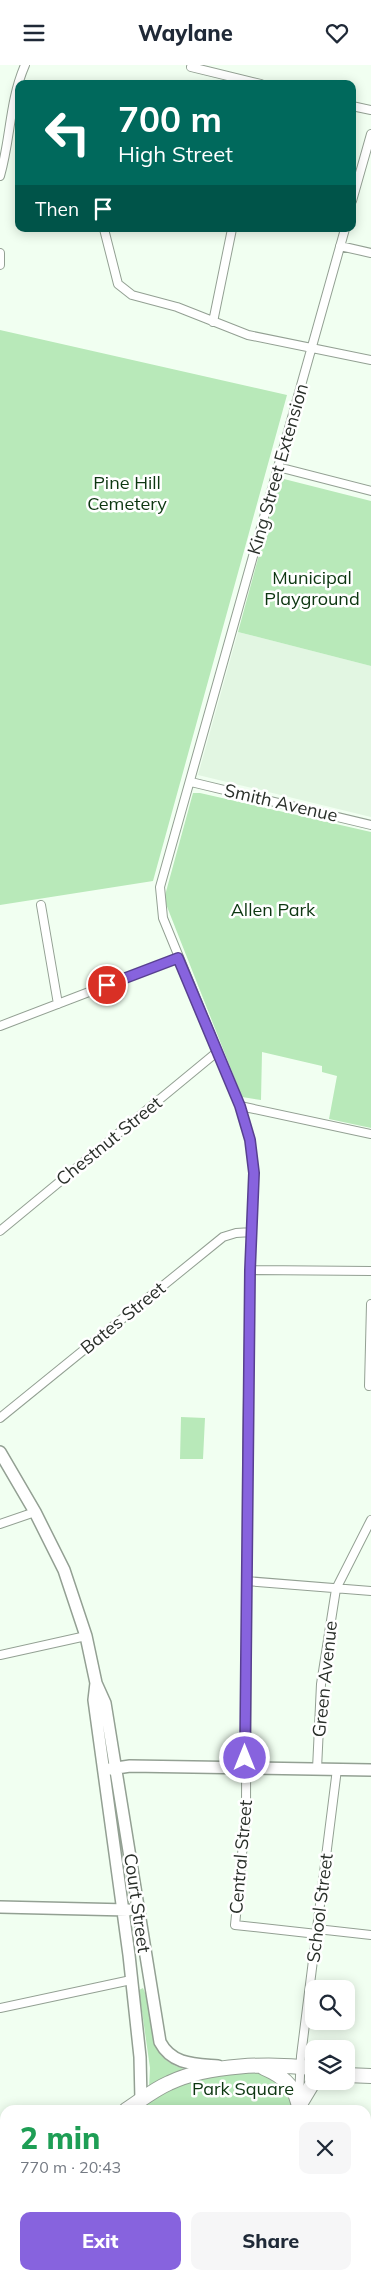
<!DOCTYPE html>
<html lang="en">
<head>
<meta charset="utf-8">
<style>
	:root { --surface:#fff; --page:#f6f6f7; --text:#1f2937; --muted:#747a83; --accent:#8763de }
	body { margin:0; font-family:Mulish,sans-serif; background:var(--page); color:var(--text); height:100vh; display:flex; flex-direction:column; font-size:19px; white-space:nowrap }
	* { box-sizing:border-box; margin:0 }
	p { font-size:16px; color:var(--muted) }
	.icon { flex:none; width:28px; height:28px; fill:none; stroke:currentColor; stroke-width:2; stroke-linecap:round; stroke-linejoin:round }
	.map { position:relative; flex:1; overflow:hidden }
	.drawer { position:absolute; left:0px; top:2040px; width:371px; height:175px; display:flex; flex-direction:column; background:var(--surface); border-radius:15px 15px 0 0; box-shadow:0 2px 12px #0003 }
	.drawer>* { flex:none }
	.banner { position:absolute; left:15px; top:15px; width:341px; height:152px; border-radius:10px; box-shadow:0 2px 12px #0003; background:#00695c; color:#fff; overflow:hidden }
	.controls { position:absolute; left:305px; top:1915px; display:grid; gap:10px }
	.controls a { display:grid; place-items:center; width:50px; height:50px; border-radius:10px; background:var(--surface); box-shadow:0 2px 12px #0003; font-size:25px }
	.pin { position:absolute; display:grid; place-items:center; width:42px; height:42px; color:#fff; margin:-21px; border:2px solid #fff; border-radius:50%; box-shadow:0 1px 5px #0007 }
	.me { position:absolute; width:55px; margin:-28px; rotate:0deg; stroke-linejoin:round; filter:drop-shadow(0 0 4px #0008) }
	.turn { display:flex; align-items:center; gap:18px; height:105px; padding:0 20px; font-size:22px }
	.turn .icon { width:65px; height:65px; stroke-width:2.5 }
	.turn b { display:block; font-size:35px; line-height:42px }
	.then { display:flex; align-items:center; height:48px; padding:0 20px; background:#0003; gap:10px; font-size:19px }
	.round { display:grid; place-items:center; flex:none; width:52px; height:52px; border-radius:10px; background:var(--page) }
	.head { display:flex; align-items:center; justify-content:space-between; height:85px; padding:0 20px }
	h1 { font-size:30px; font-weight:800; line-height:38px; color:#1e9e55 }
	.button { display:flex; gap:10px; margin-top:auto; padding:10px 20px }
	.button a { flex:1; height:58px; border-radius:10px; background:var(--accent); color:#fff; font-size:20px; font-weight:800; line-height:58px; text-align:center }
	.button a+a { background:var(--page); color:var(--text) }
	header { display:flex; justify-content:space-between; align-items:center; height:65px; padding:0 20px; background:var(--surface); font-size:22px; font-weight:800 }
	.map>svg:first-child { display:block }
</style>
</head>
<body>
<header><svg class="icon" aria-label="menu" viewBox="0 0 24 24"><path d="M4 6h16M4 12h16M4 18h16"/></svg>Waylane<svg class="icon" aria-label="heart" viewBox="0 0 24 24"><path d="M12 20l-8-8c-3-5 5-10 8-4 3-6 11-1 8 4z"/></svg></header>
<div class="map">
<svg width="371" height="2215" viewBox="0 0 371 2215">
	<rect width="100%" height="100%" fill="#f1fff1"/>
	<path fill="#e2f6e2" d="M238 567 371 601V752L198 710Z"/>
	<path fill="#b8e9b9" d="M0 265 287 330 153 816 0 840Z
		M280 413 371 436V601L238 567Z
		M193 728H200L371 767V1063L329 1054 337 1011 322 1007V1001L262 987 261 1035 242 1032 164 834Z
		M181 1352 205 1353 203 1394H180Z
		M143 1923C158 1955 140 1990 184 2004L149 2023 150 2003 139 1925Z
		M224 2004 275 2008 299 2045H125L156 2025Z"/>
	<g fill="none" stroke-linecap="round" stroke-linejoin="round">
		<g stroke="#93a093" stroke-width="10">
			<path id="street" d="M191 2 261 19
				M352 41 371 45
				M0 111C11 73 9 37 25 0
				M352 136 371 69
				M104 164 118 219 132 230 177 242 248 270 371 295
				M340 181 371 188
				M0 188V200
				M213 257 232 164
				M278 402 371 426
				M191 717 371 760
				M41 840 58 939
				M0 961 178 893
				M240 1041 371 1069
				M0 1166 217 987
				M250 1205 371 1206
				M369 1321 371 1239
				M0 1353 223 1172 236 1168 252 1167
				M0 1459 35 1447
				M246 1516 371 1526
				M0 1590 86 1571
				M317 1704 321 1619 336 1524 371 1455
				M317 1864 371 1870
				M317 1869 235 1860 246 1749 247 1395 250 1205 254 1108 250 1075 240 1041 163 853 160 822 345 164
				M0 1943 131 1915
				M299 2031 301 1991 337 1704"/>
		</g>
		<g stroke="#93a093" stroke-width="14">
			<path id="secondary" d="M0 1387 35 1447 64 1505 86 1571 96 1618 105 1638 160 1977C172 2000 195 1999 218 2001
				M96 1618 94 1635 129 1890 140 1992 141 2035
				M110 1704 130 1701 371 1705
				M0 1842 128 1845"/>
		</g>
		<g stroke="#93a093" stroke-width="15">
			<path id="primary" d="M282 2215 283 2210"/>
		</g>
		<g stroke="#93a093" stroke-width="16">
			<path id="highway" d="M264 2003C283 2011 298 2023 299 2045
				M346 2010 371 2011
				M299 2041 314 2016
				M126 2045C140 2036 153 2025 169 2018 209 1999 270 1998 314 2003
				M0 2120 5 2118"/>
		</g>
		<use href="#street" stroke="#fff" stroke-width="8"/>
		<use href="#secondary" stroke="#fff" stroke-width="11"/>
		<use href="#primary" stroke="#fff" stroke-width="12"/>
		<use href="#highway" stroke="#fff" stroke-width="14"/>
	</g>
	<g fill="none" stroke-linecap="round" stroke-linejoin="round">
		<g stroke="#584090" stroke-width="12">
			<path id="route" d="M107 920 178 893 240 1041 250 1075 254 1108 250 1205 245 1693"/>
		</g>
		<use href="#route" stroke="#8763de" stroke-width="9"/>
	</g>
	<g text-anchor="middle" stroke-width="5" stroke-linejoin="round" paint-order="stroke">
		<g font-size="18" fill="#292f29" stroke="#fff">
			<text transform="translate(278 404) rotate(-74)" y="6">King Street Extension</text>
			<text transform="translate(281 738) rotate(13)" y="6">Smith Avenue</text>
			<text transform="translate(109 1076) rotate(-39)" y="6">Chestnut Street</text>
			<text transform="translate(123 1253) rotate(-39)" y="6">Bates Street</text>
			<text transform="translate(325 1614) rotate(-84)" y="6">Green Avenue</text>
			<text transform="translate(241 1792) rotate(-85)" y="6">Central Street</text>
			<text transform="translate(137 1838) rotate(82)" y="6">Court Street</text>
			<text transform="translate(320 1843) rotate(-83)" y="6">School Street</text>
		</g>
		<g font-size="18" fill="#0c3610" stroke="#fff">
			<text x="127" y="424">Pine Hill<tspan x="127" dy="21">Cemetery</tspan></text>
			<text x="312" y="519">Municipal<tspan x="312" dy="21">Playground</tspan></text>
			<text x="273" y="851">Allen Park</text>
			<text x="243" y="2030">Park Square</text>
		</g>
	</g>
</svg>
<div class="controls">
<a><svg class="icon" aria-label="search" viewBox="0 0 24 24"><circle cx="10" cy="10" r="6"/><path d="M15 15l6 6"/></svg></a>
<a><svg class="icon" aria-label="layers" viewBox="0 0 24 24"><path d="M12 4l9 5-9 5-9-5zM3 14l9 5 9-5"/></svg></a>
</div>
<div class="pin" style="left:107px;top:920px;background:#d93025"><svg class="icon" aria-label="arrive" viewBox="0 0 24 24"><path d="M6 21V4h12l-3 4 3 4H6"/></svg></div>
<svg class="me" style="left:245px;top:1693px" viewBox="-20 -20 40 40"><circle r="17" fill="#8763de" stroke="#fff" stroke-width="3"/><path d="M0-11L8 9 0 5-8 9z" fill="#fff"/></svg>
<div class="banner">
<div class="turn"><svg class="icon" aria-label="left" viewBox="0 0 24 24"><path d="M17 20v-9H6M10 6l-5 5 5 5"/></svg><div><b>700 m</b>High Street</div></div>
<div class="then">Then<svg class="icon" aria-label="arrive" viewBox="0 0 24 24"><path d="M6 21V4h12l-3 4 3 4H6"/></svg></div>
</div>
<section class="drawer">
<div class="head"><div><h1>2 min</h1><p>770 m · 20:43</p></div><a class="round"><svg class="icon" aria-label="close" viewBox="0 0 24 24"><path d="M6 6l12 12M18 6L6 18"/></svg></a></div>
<div class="button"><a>Exit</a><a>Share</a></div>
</section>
</div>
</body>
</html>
